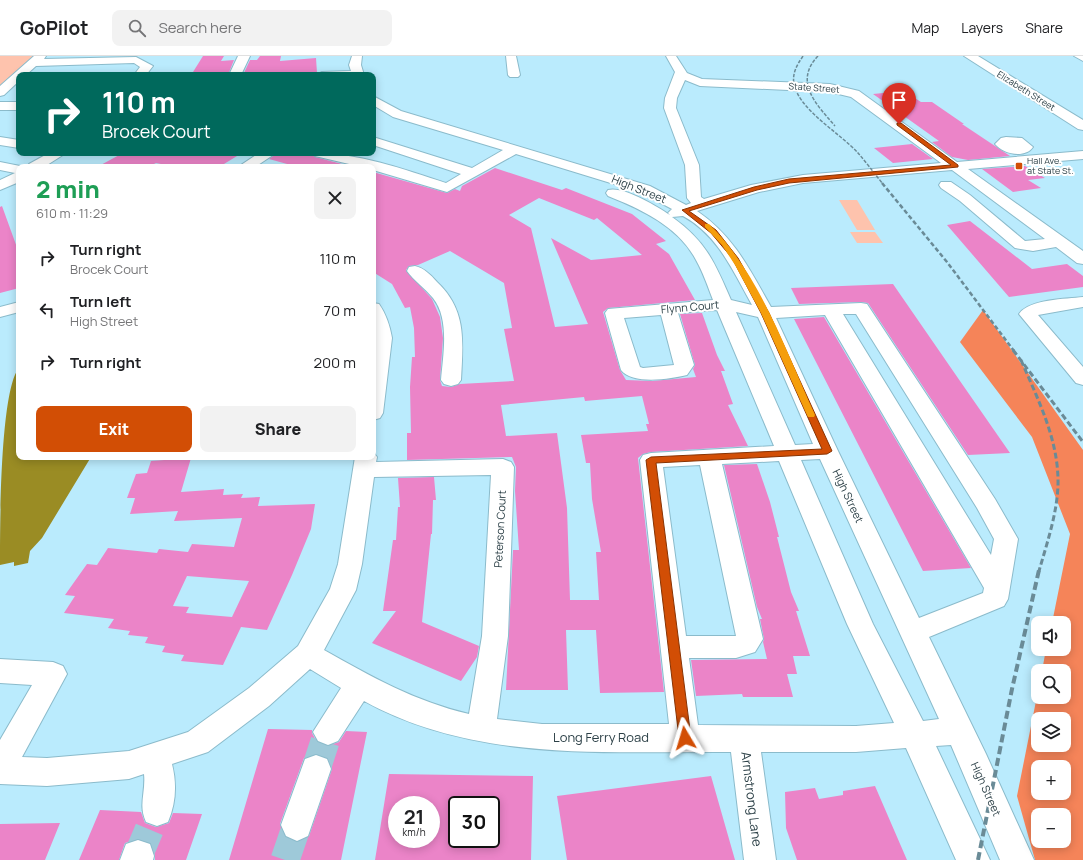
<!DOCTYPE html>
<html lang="en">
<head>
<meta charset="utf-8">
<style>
	:root { --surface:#fff; --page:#f2f2f2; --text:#202124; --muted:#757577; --line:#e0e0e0; --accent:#d24e05 }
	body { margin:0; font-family:Manrope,sans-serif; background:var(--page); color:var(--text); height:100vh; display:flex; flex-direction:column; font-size:15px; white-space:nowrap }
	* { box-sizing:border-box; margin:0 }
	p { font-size:13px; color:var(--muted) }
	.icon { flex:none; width:22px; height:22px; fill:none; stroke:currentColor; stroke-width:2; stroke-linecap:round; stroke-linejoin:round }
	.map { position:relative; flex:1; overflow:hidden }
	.drawer { position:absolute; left:16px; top:108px; width:360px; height:296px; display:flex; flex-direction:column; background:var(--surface); border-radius:8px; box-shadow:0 2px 10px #0003 }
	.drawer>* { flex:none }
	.banner { position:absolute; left:16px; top:16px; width:360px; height:84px; border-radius:8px; box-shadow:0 2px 10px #0003; background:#00695c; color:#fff; overflow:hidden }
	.fabs { position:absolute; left:1031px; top:560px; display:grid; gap:8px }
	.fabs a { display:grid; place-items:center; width:40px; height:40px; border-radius:8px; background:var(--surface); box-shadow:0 2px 10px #0003; font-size:20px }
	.speed { position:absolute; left:388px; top:740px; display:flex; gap:8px; font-size:20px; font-weight:700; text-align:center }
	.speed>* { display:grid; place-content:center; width:52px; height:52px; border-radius:50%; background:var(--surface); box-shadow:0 2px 10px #0003; line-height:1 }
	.speed small { font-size:10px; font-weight:400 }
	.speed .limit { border:2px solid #111; border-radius:6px; background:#fff; color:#111 }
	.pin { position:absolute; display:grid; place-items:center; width:34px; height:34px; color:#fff; margin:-41px -17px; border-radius:50% 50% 50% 0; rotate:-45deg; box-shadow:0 0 4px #0007 }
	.pin .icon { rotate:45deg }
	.me { position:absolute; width:44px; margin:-22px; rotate:353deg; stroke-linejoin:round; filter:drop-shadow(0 0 3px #0008) }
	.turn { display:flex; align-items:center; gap:14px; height:84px; padding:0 20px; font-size:18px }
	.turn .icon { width:52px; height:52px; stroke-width:2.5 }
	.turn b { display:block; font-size:28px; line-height:34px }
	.round { display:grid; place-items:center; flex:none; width:42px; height:42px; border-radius:8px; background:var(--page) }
	.overview { display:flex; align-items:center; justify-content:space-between; height:68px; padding:0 20px }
	h1 { font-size:24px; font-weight:800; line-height:30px; color:#1e9e55 }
	.cta { display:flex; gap:8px; margin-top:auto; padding:8px 20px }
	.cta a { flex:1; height:46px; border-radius:8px; background:var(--accent); color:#fff; font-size:16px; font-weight:800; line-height:46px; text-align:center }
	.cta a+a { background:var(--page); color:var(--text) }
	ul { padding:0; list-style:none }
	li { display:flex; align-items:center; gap:12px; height:52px; padding:0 20px }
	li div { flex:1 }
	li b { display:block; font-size:15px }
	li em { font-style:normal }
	header { display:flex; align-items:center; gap:24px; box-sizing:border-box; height:56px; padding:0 20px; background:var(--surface); border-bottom:1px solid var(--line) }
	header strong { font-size:19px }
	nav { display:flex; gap:22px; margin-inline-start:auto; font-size:14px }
	.search { width:280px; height:36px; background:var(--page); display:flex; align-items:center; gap:10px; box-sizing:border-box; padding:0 14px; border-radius:8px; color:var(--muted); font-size:15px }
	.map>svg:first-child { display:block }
</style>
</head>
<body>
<header>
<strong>GoPilot</strong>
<div class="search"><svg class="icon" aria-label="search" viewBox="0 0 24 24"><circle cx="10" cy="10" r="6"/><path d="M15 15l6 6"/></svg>Search here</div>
<nav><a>Map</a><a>Layers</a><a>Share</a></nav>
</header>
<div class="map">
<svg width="1083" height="804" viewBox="0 0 1083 804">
	<rect width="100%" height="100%" fill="#baebfd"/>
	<path fill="#fec3ad" d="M0 0H35L0 30Z
		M839 144H857L875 174H857Z
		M850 176H875L883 187H857Z"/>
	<path fill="#f58459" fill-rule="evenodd" d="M983 254 1083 394V804H1035L1017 740 1038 635V641H1064V615H1042L1046 593H1064V567H1052L1070 478 1032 381 960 286ZM1038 663H1064V689H1038ZM1038 711H1064V737H1038ZM1038 759H1064V785H1038Z"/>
	<path fill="#9a8c24" d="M19 312V401H91L42 482 30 495 28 507 14 510V506L0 509C0 471 0 334 19 312Z"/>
	<path fill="#eb84c8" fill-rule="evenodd" d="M203 0H224L221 5 234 4 228 19H197L198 16H193Z
		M260 0H281L280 5 316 2 317 17 243 19 250 4H257Z
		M904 35 921 46H932L964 68H962L1010 100 968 104 952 101 932 86 939 85 873 38Z
		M912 88 933 103 893 107 874 92Z
		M123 97H242L219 111H176L156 107 148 111H97Z
		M277 97H311L315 101 346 109 345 111H298L269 103Z
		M1025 110 1045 122 1028 124 1041 132 1013 136 982 113Z
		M495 112 562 134 566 132 632 158 666 185 656 188 669 198 695 244 608 252 603 256 620 314 626 324 652 325 696 321 693 313 695 309 680 258 702 257 717 299 725 315H721L733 348 728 349 748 390 651 396 643 398 638 402 664 636 600 637 596 574H566L568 634H506L513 494H519L515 435 516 411 512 401 407 404V377H411L410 331 412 301H415L414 272 410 251 405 252 392 228 373 216V116L447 137 455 133 460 135 462 130ZM539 142 594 164 597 162 642 199 591 204 551 182 588 268 555 271 531 172 509 159ZM450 195 504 227 512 272 504 273 514 325 460 328 451 331 442 330 440 324 443 282 440 261 432 243 406 214 409 210 418 209ZM642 340 649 368H646L648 375 581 379 586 407H590L592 443 601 496H596L599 544H570L567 452 557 377 506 380 501 349 584 341 585 345Z
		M2 150 19 197V232L0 237V151Z
		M970 165 1032 213 1067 208 1083 220V231L1009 241 947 169Z
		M893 228 960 325 1010 397 968 399 868 247 861 246 799 248 791 232Z
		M824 261 971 512 923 515 794 263Z
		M191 402 181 436 224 433 223 439 243 438 241 442 260 441 258 450 315 448 311 473 292 519 267 574 241 571 223 609 181 605 184 599 162 596 165 590 145 587 148 581 128 579 130 575 108 572 114 563 64 557 75 540 65 539 87 508 97 509 108 492 157 497 159 493 188 496 192 488 234 491 242 462 174 465 178 455 130 458 135 442H127L136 418 147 417 151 405ZM187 520 249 525 232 561 186 557 189 551 173 550Z
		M757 408 770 446 779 481H777L791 536 799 555H796L810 600H793L797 618H787L793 641H743L742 638 696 640 691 604 767 603 763 586 764 583 760 563H762L757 551 724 409Z
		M434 421 436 444H433L432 478H431L422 566 479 590 477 601 461 625 372 587 396 555H383L393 484H396L398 451H400L398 422Z
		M268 673 312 674V677L317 686 327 690 339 686 346 675 367 676 341 804H229ZM315 698 328 702 332 713 309 780 296 786 285 781 280 768 304 702Z
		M389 718 533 720 531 804H375ZM397 749H431V783H397ZM457 749H491V783H457Z
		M711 720 735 804H567L557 740Z
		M875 730 907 804H797L786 772 785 736 815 732 819 743 843 739V735Z
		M100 754 141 756 145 767 156 771 169 767 173 757 202 758 186 804H155V800L151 788 138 783 125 787 119 804H79Z
		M60 767 45 804H0V768Z"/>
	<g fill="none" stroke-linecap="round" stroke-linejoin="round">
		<path stroke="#9ec9d9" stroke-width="29" stroke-dasharray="29 14" stroke-linecap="butt" d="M316 713 328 676
			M138 800 157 755
			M285 804 297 769"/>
		<g stroke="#8bbbcb" stroke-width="2">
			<path id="minor" d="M34 0H46L44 3 136 1 153 10 146 19H134L140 11 134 7 36 10 26 19H19V25L4 39 0 40V30Z
				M238 0H250L241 19H229Z
				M352 0H362L361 9 364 19H316L322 16 351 15 349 9Z
				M506 0H516L520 19 518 21H510L508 19Z
				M666 0H676L687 17 702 23 830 28 859 35 957 106 1083 95V103L968 113 1083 195V208L1077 207 1056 191 1033 195 1015 192 960 145 941 132 939 129 941 126H951L970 139 1025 185 1045 183 952 114 803 127 759 136 697 155C734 180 750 214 771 251L861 247 867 248 995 443 1018 483 1008 543 1004 550 929 581 986 698 1034 804H1000L951 689 936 690 990 804H956L906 692 856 696H761L776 804H744L731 696C607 695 476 707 364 645L338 685 328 689 318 685 313 676 341 632 310 613 269 650 208 696 172 708C177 728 176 747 168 766L157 770 146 766C138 749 146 736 144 718L129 723 47 730 0 728V684L32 629 0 627V603L53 606 63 610 67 618 22 701 47 702 129 695 188 676 249 632 298 590 330 533 338 508 355 401H373V396L377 401 376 406 503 403 511 406 514 411 508 580 497 663 542 668H669L640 404 643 399 651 397 774 390 717 254 678 257 694 309 687 319C671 323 632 329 621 314L605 257 608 253 713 244C708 231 703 216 696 204 679 171 641 153 608 140L606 137 608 134C624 130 656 150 670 159L668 157 672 153 640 136 516 98 447 136 373 114V111H362L315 100 313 97C359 97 403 113 446 127L461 118 373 89V81L472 112 503 94 393 61 373 49V40L401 55 650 130 686 149 691 147 687 142 685 109 664 52 665 42 675 16ZM685 24 700 30 830 36 851 41 941 107 803 119 751 129 704 143 701 141 699 109 676 52 677 42ZM683 160C718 179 733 215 752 249L731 244C715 207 706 185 672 161ZM736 256 758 261 813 388 795 389ZM843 258H856L977 452 994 483 991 499ZM661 259 674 309 643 312 640 311 624 262ZM825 259 984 532 983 537 919 562 838 395 776 262ZM820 403 939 663 923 665 873 568 801 404ZM779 405 847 568 894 667 856 670 698 669 689 602H736L755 596 763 583 722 408ZM700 409 736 580H686L663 411ZM491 419 482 580 469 658C414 645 372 621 324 594L356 534 362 508 374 421Z
				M964 0H978L1083 64V74L1078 73Z
				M1074 0H1083V5Z
				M0 46H19V54H0Z
				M0 81 19 84V92L0 89Z
				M1006 81 1022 82 1033 91C1025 103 1003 98 995 88L1001 82Z
				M49 97H66L44 111H27L29 108Z
				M259 97H276L255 111H238Z
				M0 106 25 111H19V126L0 134V124L15 117 0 114Z
				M415 210C424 212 431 219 437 226 467 254 463 286 461 324L458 328 451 330 444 328 441 324C443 299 450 263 433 242 425 232 414 225 407 215L409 211Z
				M1083 241V251L1038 259 1083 311V329L1076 327 1019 258C1029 243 1066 243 1083 241Z
				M19 246V256L0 261V251Z
				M373 247 379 248C386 258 390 270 392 282L383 357 380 362 373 364Z
				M316 699 327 703 331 713 308 780 297 785 286 780 281 769 305 703Z
				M138 784 150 788 154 800 153 804H120L126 788Z"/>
		</g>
		<use href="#minor" fill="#fff" fill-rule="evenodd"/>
		<path stroke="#6a8b97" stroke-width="1.5" stroke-dasharray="3.5 1.5" stroke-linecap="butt" d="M803 0C797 9 792 17 794 28 799 54 840 77 858 97 866 106 874 117 883 128
			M818 0C793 26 817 49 835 70"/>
		<path stroke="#6a8b97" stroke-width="2.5" stroke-dasharray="4.5 2.5" stroke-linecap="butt" d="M882 127 947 206 1014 295"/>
		<path stroke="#6a8b97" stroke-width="3" stroke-dasharray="6 3" stroke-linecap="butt" d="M1013 294 1083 386
			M1021 304C1038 344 1059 384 1058 429 1057 458 1047 487 1039 515"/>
		<path stroke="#6a8b97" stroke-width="4" stroke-dasharray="8 4" stroke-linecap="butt" d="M978 804 1012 633 1039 514"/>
	</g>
	<path fill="#d24e05" stroke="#883303" d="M897 67H901L958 109V111L789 127 757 134 689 155 716 174 738 202 769 257 832 395 827 398 656 407 691 682 689 686 685 688 681 686 679 682 646 404 651 401 822 393 761 257 732 202 711 177 682 154 754 131 789 123 951 109 897 69Z"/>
	<path fill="#f59e0b" d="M705 168H709C760 218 786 295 815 359L814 361H808L807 359 761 257 735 209 722 189 705 171Z"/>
	<rect fill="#d24e05" stroke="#fff" stroke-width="1.5" x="1015" y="106" width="8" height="8" rx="2"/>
	<g text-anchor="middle" stroke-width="4" stroke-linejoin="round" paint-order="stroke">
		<g font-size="9" fill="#2c4047" stroke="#fff">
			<text transform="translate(814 32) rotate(4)" y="3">State Street</text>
			<text transform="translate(1026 35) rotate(32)" y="3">Elizabeth Street</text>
		</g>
		<g font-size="9" fill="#2c4047" stroke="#fff" text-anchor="start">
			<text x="1027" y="108">Hall Ave.<tspan x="1027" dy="10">at State St.</tspan></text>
		</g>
		<g font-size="11" fill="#2c4047" stroke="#fff">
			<text transform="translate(639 133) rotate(22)" y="4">High Street</text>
			<text transform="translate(690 251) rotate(-5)" y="4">Flynn Court</text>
			<text transform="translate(848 440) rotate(65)" y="4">High Street</text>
			<text transform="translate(500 473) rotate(-87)" y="4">Peterson Court</text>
			<text transform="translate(986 733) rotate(66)" y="4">High Street</text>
		</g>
		<g font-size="13" fill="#2c4047" stroke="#fff">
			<text x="601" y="686">Long Ferry Road</text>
			<text transform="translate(752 743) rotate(83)" y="5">Armstrong Lane</text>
		</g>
	</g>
</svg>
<div class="fabs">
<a><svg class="icon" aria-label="sound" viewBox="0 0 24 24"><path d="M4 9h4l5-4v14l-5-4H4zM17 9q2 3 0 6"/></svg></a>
<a><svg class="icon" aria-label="search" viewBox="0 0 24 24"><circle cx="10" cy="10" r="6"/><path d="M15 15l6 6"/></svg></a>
<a><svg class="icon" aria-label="layers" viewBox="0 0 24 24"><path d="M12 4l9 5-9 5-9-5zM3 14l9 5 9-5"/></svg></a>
<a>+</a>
<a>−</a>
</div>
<div class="speed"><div>21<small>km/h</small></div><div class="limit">30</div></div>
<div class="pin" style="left:899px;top:68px;background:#d93025"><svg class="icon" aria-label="arrive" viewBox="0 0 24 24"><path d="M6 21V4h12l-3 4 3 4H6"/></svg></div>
<svg class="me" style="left:685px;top:682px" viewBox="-20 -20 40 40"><path d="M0-17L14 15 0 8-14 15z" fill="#d24e05" stroke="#fff" stroke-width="4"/></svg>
<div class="banner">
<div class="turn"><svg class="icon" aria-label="right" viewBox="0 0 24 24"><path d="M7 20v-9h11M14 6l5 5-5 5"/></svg><div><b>110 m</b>Brocek Court</div></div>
</div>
<section class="drawer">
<div class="overview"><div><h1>2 min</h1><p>610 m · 11:29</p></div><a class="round"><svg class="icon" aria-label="close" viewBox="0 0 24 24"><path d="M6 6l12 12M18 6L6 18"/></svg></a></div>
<ul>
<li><svg class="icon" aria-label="right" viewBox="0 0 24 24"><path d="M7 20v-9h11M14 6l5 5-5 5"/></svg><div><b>Turn right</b><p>Brocek Court</p></div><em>110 m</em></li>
<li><svg class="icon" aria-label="left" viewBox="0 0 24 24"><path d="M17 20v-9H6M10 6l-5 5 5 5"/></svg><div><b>Turn left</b><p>High Street</p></div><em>70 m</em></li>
<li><svg class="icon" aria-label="right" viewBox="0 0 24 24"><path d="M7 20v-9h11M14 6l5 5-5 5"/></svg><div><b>Turn right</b></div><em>200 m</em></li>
</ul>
<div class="cta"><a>Exit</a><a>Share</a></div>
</section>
</div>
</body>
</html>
